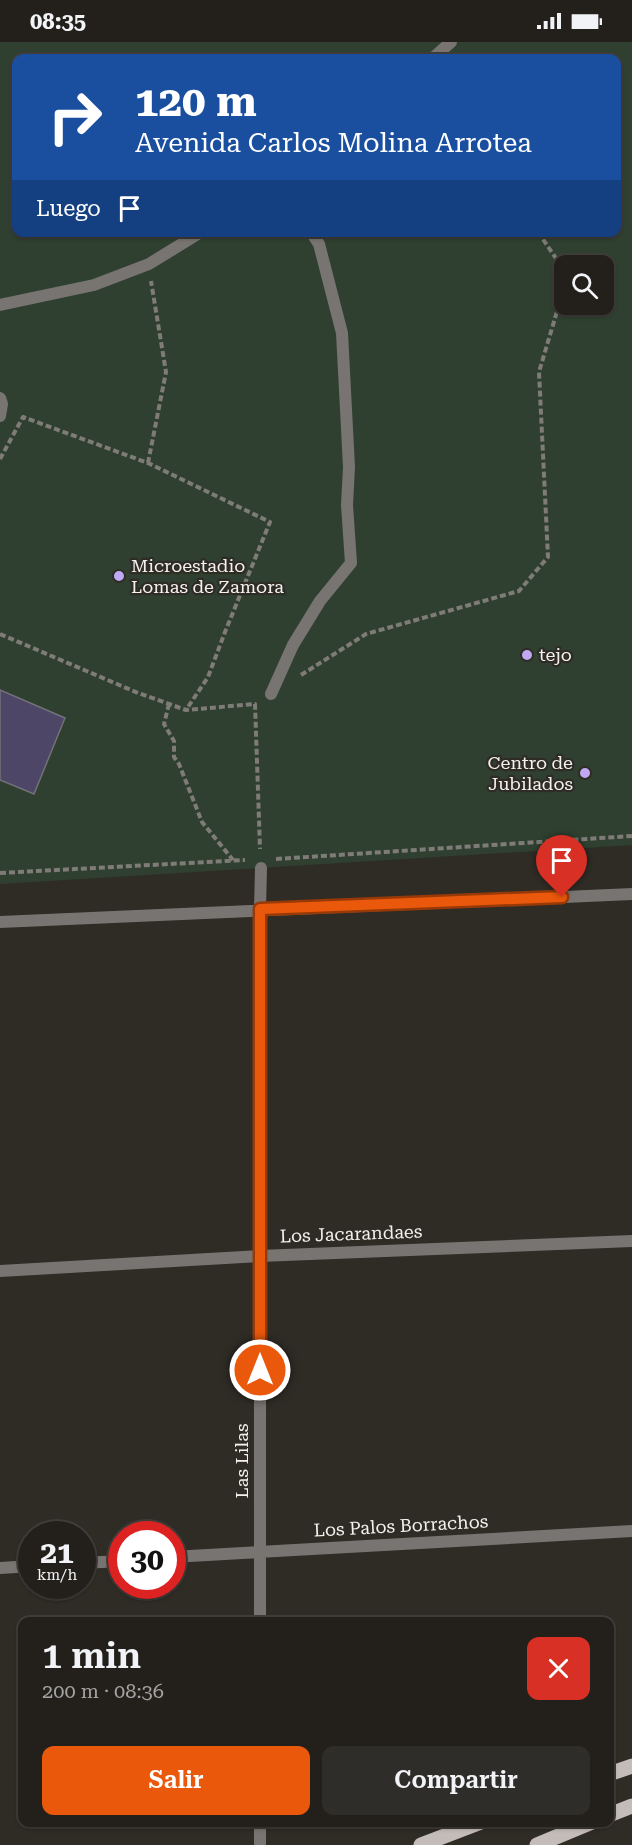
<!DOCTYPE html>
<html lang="es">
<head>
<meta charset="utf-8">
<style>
	:root { --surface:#23201c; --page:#2f2d29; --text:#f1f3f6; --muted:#a3a3a3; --line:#403e3b; --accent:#ea580c }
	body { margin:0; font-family:"Roboto Serif",serif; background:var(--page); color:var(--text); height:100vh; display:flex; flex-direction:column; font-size:22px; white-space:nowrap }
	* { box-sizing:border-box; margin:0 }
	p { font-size:20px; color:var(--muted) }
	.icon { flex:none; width:33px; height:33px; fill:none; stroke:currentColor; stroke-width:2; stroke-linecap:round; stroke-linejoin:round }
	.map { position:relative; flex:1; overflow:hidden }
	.drawer { position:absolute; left:18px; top:1575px; width:596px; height:210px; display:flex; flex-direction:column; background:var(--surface); border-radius:12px; box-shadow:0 2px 4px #0004,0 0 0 2px var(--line) }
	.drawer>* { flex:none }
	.top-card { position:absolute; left:12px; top:12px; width:609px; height:183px; border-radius:12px; box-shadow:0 2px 4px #0004,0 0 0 2px var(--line); background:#1a4fa0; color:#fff; overflow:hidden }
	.fabs { position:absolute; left:554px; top:213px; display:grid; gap:12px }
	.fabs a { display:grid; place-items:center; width:60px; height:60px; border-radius:12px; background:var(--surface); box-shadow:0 2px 4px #0004,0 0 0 2px var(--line); font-size:30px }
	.speed { position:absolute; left:18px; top:1479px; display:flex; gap:12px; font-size:30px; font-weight:700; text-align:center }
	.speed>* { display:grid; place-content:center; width:78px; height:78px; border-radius:50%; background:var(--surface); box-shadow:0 2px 4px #0004,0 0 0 2px var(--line); line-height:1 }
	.speed small { font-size:15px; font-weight:400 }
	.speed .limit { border:9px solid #d22; background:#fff; color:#111 }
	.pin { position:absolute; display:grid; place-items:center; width:51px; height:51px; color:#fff; margin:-62px -26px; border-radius:50% 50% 50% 0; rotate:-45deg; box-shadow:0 0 6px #0007 }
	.pin .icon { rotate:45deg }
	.me { position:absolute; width:66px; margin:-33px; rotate:0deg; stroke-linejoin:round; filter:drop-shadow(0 0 4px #0008) }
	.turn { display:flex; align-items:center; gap:21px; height:126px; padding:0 24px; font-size:27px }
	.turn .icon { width:78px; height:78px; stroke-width:2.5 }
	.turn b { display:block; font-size:42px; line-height:51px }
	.then { display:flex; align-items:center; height:57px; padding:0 24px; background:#0003; gap:12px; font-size:22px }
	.round { display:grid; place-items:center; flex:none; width:63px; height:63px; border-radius:12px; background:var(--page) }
	.headline { display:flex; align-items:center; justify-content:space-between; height:102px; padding:0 24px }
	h1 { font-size:36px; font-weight:600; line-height:45px }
	.cta { display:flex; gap:12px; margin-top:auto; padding:12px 24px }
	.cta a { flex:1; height:69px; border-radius:12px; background:var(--accent); color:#fff; font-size:24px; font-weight:600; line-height:69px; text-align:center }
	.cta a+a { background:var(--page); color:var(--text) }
	.status { display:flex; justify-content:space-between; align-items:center; height:42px; padding:0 30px; background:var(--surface); direction:ltr }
	.status svg { height:16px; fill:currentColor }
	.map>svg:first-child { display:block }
</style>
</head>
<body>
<div class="status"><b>08:35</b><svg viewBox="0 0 49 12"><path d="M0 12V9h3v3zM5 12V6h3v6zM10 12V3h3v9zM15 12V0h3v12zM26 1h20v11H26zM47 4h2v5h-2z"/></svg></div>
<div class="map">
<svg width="632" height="1803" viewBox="0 0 632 1803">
	<rect width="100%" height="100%" fill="#2f2b25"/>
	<path fill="#2f4030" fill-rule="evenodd" d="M0 0H632V803L0 842ZM16 16H616V190H16ZM564 224H603V262H564Z"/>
	<path fill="#4e4666" stroke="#73717a" stroke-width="1.5" d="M0 648 65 676 34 752 0 738Z"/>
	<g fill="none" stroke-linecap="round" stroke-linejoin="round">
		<path stroke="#7f7b76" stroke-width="4" stroke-dasharray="6 3" stroke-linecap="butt" d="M538 190 564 228
			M0 417 23 375 148 421 270 480 225 590 208 635 186 668
			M148 421 166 330 151 239
			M0 592 138 651 186 668 255 662 260 807
			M301 633 366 592 519 549 548 515 539 330 564 246
			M169 662 164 682 174 699V715L179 722 202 780 233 818
			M276 817 632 794
			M0 831 245 818"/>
		<path stroke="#787472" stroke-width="12" d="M433 16 451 0
			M0 263 94 243 149 222 201 190
			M0 356 2 362 0 374
			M271 652 293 603 320 559 351 521 347 463 349 425 342 291 319 202 311 190"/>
		<path stroke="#787472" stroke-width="12" d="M0 1229 260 1214 632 1199
			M172 1515 632 1489
			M82 1521 122 1519
			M0 1526 32 1524
			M260 1580V867L261 826
			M260 1780V1803"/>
		<path stroke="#787472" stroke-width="12" d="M0 880 632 852"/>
		<path stroke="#c4bcb8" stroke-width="15" d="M609 1732 632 1724
			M609 1773 632 1764
			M421 1803 481 1780
			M537 1803 592 1780"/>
	</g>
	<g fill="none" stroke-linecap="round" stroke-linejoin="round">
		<g stroke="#983908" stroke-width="15">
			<path id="route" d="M260 1328V867L562 855"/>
		</g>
		<use href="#route" stroke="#ea580c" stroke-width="10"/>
	</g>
	<g fill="#c0a8f3" stroke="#2f2b25" stroke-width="2">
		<circle cx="119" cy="534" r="6"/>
		<circle cx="527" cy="613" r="6"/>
		<circle cx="585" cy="731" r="6"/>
	</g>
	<g text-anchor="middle" stroke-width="4.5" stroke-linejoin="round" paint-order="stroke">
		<g font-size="18" fill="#f4f1ed" stroke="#2f2b25" text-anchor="start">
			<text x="131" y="530">Microestadio<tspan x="131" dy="21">Lomas de Zamora</tspan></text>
			<text x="539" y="619">tejo</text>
			<text x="573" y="727" text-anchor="end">Centro de<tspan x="573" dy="21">Jubilados</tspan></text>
		</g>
		<g font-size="18" fill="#f4f1ed" stroke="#2f2b25">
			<text transform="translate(351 1192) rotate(-2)" y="6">Los Jacarandaes</text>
			<text transform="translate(242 1419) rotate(-90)" y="6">Las Lilas</text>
			<text transform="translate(401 1484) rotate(-3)" y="6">Los Palos Borrachos</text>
		</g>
	</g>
</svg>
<div class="fabs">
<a><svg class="icon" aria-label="search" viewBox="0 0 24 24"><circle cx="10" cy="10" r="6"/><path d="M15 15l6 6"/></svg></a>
</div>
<div class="speed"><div>21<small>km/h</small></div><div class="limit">30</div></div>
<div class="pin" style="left:562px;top:855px;background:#d93025"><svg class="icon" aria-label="arrive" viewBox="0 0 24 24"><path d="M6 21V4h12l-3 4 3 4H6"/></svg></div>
<svg class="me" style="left:260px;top:1328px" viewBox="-20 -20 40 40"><circle r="17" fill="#ea580c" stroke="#fff" stroke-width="3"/><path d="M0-11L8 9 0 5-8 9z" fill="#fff"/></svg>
<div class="top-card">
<div class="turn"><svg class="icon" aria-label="right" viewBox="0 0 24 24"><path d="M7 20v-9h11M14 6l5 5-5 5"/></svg><div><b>120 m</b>Avenida Carlos Molina Arrotea</div></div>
<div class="then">Luego<svg class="icon" aria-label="arrive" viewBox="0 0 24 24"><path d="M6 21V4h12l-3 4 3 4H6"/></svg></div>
</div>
<section class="drawer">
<div class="headline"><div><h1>1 min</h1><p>200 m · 08:36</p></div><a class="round" style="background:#d93025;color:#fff"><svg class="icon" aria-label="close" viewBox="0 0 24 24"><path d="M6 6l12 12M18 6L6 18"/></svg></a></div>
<div class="cta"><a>Salir</a><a>Compartir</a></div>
</section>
</div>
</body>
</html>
